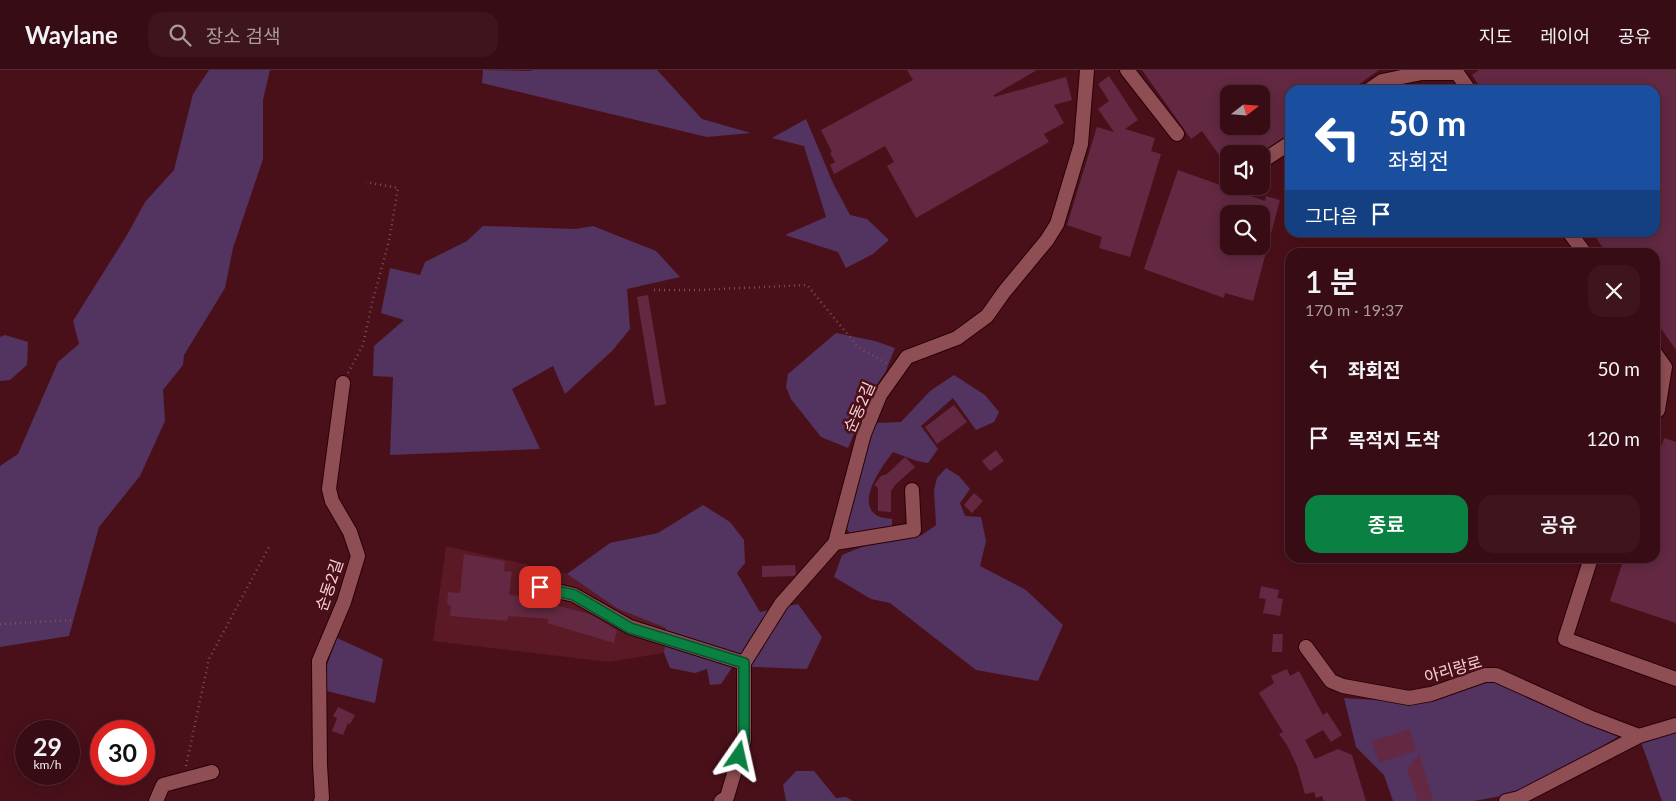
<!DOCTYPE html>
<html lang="ko">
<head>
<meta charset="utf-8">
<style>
	:root { --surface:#380c14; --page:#3f151d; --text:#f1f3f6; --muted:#ab9ba0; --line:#522c34; --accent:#0b8043 }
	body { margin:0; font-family:Lato,"Noto Sans KR",sans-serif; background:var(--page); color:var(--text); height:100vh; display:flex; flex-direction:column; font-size:19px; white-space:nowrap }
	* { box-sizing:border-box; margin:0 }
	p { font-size:16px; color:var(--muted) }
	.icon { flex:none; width:28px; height:28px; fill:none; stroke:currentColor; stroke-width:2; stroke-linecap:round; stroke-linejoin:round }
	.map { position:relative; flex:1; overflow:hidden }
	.side { position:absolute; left:1285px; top:178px; width:375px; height:315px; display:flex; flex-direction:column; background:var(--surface); border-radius:15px; box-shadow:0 2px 12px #0003,0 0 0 1px var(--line) }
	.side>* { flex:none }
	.banner { position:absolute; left:1285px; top:15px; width:375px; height:152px; border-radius:15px; box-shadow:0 2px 12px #0003,0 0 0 1px var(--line); background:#1a4fa0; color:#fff; overflow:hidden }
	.needle { width:32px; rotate:73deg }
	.controls { position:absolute; left:1220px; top:15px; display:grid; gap:10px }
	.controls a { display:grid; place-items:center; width:50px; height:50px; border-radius:10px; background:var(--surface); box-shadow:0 2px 12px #0003,0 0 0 1px var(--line); font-size:25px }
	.speed { position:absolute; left:15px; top:650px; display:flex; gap:10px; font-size:25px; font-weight:700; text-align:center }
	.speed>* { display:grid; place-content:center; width:65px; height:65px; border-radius:50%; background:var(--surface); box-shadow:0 2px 12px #0003,0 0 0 1px var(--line); line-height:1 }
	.speed small { font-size:12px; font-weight:400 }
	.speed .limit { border:8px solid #d22; background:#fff; color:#111 }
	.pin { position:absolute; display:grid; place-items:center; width:42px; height:42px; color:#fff; margin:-21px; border-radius:10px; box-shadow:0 2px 8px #0006 }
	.me { position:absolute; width:55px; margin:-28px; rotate:11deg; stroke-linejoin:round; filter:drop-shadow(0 0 4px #0008) }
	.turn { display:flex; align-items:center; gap:18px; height:105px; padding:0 20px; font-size:22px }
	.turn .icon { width:65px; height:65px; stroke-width:2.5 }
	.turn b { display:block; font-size:35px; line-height:42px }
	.then { display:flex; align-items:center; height:48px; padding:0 20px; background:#0003; gap:10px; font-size:19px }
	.round { display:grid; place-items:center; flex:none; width:52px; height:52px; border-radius:15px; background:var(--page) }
	.summary { display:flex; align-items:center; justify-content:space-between; height:85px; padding:0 20px }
	h1 { font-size:30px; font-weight:600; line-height:38px }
	.primary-button { display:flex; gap:10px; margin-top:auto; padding:10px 20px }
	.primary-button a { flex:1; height:58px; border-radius:15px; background:var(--accent); color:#fff; font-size:20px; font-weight:600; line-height:58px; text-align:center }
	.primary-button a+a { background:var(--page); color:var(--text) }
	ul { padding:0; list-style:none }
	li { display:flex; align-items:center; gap:15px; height:70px; padding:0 20px }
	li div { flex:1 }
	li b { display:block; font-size:19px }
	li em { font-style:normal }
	header { display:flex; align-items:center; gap:30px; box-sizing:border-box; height:70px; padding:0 25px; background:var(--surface); border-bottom:1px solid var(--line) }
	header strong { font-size:24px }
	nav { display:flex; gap:28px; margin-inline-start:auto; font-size:18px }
	.search { width:350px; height:45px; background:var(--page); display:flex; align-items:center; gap:12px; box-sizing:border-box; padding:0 18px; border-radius:15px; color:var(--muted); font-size:19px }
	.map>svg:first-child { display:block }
</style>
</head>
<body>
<header>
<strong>Waylane</strong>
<div class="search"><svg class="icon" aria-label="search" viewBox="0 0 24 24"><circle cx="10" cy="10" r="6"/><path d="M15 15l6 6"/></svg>장소 검색</div>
<nav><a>지도</a><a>레이어</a><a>공유</a></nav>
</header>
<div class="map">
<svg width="1676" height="731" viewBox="0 0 1676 731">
	<rect width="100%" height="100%" fill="#4a101a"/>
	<path fill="#5a1924" d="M446 476 567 504 618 539 666 558 664 583 609 592 433 571Z"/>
	<path fill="#533360" d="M209 0H270L263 30V89L233 178 225 218 184 285 183 295 163 320 165 351 140 406 99 457 69 566 0 577V396L18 384 58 292 79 274 73 251 127 165 145 132 174 100 193 24Z
		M483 0 530 1 533 0H657L702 49 751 63 707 67 482 13Z
		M806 49 833 113 850 145 867 149 889 170 873 184 846 198 838 182 785 165 826 147 804 76 772 68Z
		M483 156 576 159 593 156 656 181 680 207 627 219 630 259 612 281 565 324 553 296 512 319 540 379 390 385 393 307 373 306 374 276 404 250 381 243 390 198 420 205 425 192 467 171Z
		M836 263 875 271 895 278 885 303 871 323 848 378 821 367 791 329 786 317 788 304Z
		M5 265 28 272 27 295 10 310 0 311V267Z
		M954 305 985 325 999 342 994 352 976 360 953 328 921 356 938 379 928 393 917 391 893 382C883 395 856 431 876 445 880 448 887 448 892 449V458L850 464 846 457 866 379 876 353 901 352 930 321Z
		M946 398 959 406 970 419 960 433 965 446 981 447 986 471 980 496 1026 520 1063 555 1038 611 976 600 890 533 871 529 834 507 842 485 869 474 922 465 936 455 934 420 937 408Z
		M703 435 730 452 744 470 745 493 737 503 760 542 798 534 822 567 807 599 733 596 721 614 710 615 707 599 695 603 670 598 664 583 666 558 618 539 567 504 610 473 658 463Z
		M337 568 383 589 375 633 327 621 326 598Z
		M1488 609 1619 666 1563 700 1517 723 1474 731H1393L1384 705 1356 677 1344 628 1421 633Z
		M1676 662V731H1662L1641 672Z
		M796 701H814L836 728 846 727 853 731H786L783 715Z"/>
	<path fill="#632942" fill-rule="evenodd" d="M907 0H1037L994 25V27L1066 7 1072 30 1054 35 1064 53 1044 64 1049 72 916 148 887 96 894 92 885 76 834 104 830 95 835 92 830 83 832 82 821 60 913 10Z
		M1142 0H1379L1351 20H1290V64L1258 84H1229V99L1202 61 1191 69ZM1229 24H1261V56H1229Z
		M1479 0H1676V280L1655 250V182H1606L1592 162H1655V20H1482L1472 5Z
		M1109 6 1138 50 1125 59 1155 68 1151 81 1161 84 1130 187 1099 178 1102 167 1067 155 1097 57 1114 62 1098 39 1109 31 1098 14Z
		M1178 100 1265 131 1266 126 1280 130 1253 231 1225 223 1224 228 1144 199ZM1229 144H1261V176H1229Z
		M648 225 666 334 655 336 637 227Z
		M954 335 967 352 937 374 925 357Z
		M1664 368 1676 372V553L1610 531 1624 488H1655V396Z
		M996 380 1004 391 990 401 982 391Z
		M905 387 915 397 896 414 891 421V442L878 441V418L874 415 881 406 887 404Z
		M974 423 983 431 972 443 964 435Z
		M464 484 505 491 504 501 512 502 509 525 545 528V532L592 545 617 560 614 573 547 553 549 549 508 546 507 551 450 546 451 536 447 534 448 522 460 523Z
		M795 495 796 504 794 506 762 507V496Z
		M1261 516 1279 520 1277 528 1283 529 1280 546 1263 543 1266 529 1259 528Z
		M1273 564H1283L1282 582H1272Z
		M1287 599 1290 606 1299 601 1323 645 1327 642 1342 665 1331 672 1323 660 1305 670 1315 689 1338 679 1352 685 1366 731H1324L1322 726 1316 728 1314 722 1305 724 1297 696 1287 675 1279 664 1283 662 1259 623 1274 613 1271 606Z
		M338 637 355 645 350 654 348 653 343 665 332 661 337 648 333 646Z
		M1409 659 1416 681 1379 693 1372 671Z
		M1419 684 1433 729 1428 731H1418L1407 699Z"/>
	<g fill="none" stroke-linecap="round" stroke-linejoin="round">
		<g stroke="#280007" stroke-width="16">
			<path id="minor" d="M1127 0 1177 64
				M1369 20 1382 11 1422 3H1457L1469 20
				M1261 92 1290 73
				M1569 162 1584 182
				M1655 283 1665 297 1658 340 1655 342
				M835 473 914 460 912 420
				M1591 488 1565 569 1676 609
				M540 517 574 525 630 557 744 593
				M1306 577 1331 611 1343 616 1409 628 1431 624 1485 605H1496L1589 647 1639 666
				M156 731 163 715 212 702
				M321 731 322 728 320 695 319 591 344 532 358 486 350 462 332 431 329 419 343 313
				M721 731 727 727 744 670V593L781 534 835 473 864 364 880 325 907 287 957 268 987 246 1004 222 1047 170 1057 154 1081 74 1087 0
				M1506 731 1519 728 1639 666 1676 655"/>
		</g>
		<path stroke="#824e55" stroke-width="2.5" stroke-dasharray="1 4" stroke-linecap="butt" d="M654 220H698L807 215 858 277 888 294
			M348 303 363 275 372 233 389 171 398 118 366 112
			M0 554 75 550
			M186 696 209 589 269 477"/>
		<use href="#minor" stroke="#8f4e54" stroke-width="14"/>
	</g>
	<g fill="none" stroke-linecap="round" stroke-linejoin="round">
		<g stroke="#07532c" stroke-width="12">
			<path id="route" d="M540 517 574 525 630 558 744 593V670L739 686"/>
		</g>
		<use href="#route" stroke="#0b8043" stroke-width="9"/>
	</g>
	<g text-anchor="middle" stroke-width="5" stroke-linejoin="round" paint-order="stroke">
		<g font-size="16" fill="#f7d1d2" stroke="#4a101a">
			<text transform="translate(859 337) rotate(-66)" y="6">순동2길</text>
			<text transform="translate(329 515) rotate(-71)" y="6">순동2길</text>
			<text transform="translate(1453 599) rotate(-16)" y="6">아리랑로</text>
		</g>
	</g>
</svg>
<div class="controls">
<a><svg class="needle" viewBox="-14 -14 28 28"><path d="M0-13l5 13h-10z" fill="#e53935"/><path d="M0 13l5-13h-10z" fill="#ab9ba0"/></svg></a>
<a><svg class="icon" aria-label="sound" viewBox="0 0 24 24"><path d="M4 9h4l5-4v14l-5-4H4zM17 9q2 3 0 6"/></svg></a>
<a><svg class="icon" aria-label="search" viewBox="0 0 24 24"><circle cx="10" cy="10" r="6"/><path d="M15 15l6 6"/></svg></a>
</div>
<div class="speed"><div>29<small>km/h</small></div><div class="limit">30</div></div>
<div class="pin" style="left:540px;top:517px;background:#d93025"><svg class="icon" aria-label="arrive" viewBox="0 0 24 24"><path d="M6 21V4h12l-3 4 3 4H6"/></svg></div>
<svg class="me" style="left:739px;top:686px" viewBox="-20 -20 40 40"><path d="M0-17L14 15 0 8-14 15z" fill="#0b8043" stroke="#fff" stroke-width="4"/></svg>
<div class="banner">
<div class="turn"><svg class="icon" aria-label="left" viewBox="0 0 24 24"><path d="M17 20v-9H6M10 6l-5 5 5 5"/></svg><div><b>50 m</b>좌회전</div></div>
<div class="then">그다음<svg class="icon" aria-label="arrive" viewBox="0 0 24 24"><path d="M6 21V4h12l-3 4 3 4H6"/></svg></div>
</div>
<section class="side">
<div class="summary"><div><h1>1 분</h1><p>170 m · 19:37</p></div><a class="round"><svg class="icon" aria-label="close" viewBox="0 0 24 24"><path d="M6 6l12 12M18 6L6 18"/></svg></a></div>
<ul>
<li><svg class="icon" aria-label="left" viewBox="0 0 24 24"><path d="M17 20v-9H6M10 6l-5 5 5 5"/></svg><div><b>좌회전</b></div><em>50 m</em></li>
<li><svg class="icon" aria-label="arrive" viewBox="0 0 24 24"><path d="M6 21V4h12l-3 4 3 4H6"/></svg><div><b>목적지 도착</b></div><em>120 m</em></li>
</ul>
<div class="primary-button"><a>종료</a><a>공유</a></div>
</section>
</div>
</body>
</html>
